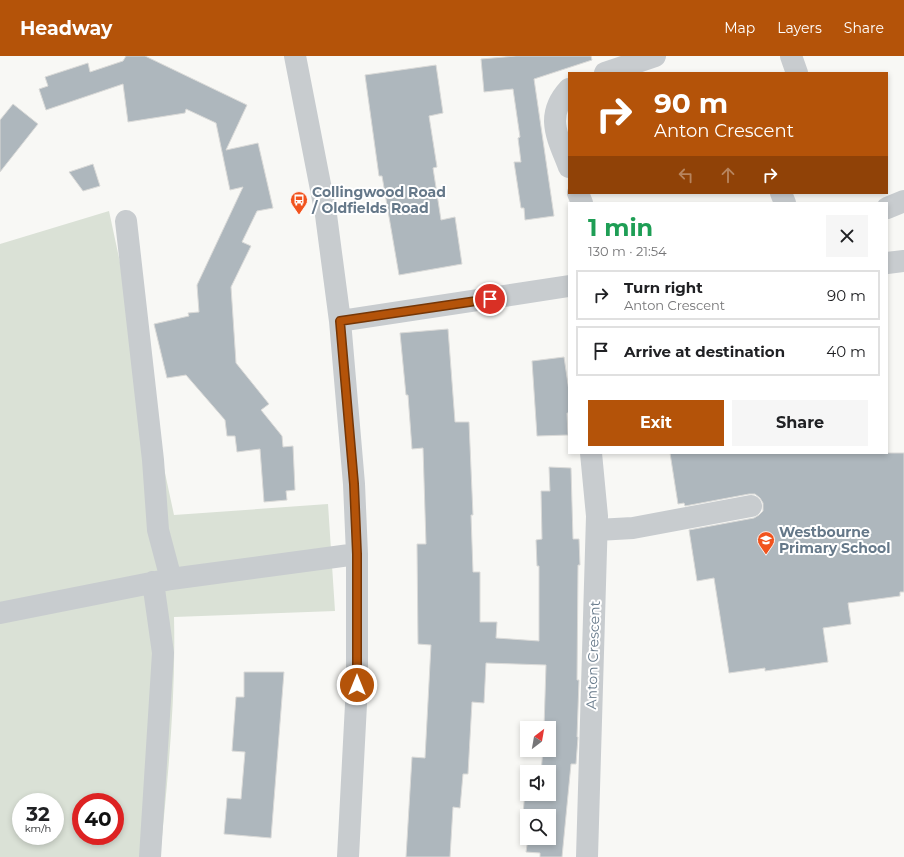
<!DOCTYPE html>
<html lang="en">
<head>
<meta charset="utf-8">
<style>
	:root { --surface:#fff; --page:#f6f6f6; --text:#202124; --muted:#757577; --line:#e0e0e0; --accent:#b45309 }
	body { margin:0; font-family:Montserrat,sans-serif; background:var(--page); color:var(--text); height:100vh; display:flex; flex-direction:column; font-size:15px; white-space:nowrap }
	* { box-sizing:border-box; margin:0 }
	p { font-size:13px; color:var(--muted) }
	.icon { flex:none; width:22px; height:22px; fill:none; stroke:currentColor; stroke-width:2; stroke-linecap:round; stroke-linejoin:round }
	.map { position:relative; flex:1; overflow:hidden }
	.sheet { position:absolute; left:568px; top:146px; width:320px; height:252px; display:flex; flex-direction:column; background:var(--surface); border-radius:0px; box-shadow:0 2px 6px #0003 }
	.sheet>* { flex:none }
	.banner { position:absolute; left:568px; top:16px; width:320px; height:122px; border-radius:0px; box-shadow:0 2px 6px #0003; background:#b45309; color:#fff; overflow:hidden }
	.needle { width:26px; rotate:31deg }
	.tools { position:absolute; left:520px; top:665px; display:grid; gap:8px }
	.tools a { display:grid; place-items:center; width:36px; height:36px; border-radius:0px; background:var(--surface); box-shadow:0 2px 6px #0003; font-size:20px }
	.speed { position:absolute; left:12px; top:737px; display:flex; gap:8px; font-size:20px; font-weight:700; text-align:center }
	.speed>* { display:grid; place-content:center; width:52px; height:52px; border-radius:50%; background:var(--surface); box-shadow:0 2px 6px #0003; line-height:1 }
	.speed small { font-size:10px; font-weight:400 }
	.speed .limit { border:6px solid #d22; background:#fff; color:#111 }
	.pin { position:absolute; display:grid; place-items:center; width:34px; height:34px; color:#fff; margin:-17px; border:2px solid #fff; border-radius:50%; box-shadow:0 1px 4px #0007 }
	.me { position:absolute; width:44px; margin:-22px; rotate:0deg; stroke-linejoin:round; filter:drop-shadow(0 0 3px #0008) }
	.turn { display:flex; align-items:center; gap:14px; height:84px; padding:0 20px; font-size:18px }
	.turn .icon { width:52px; height:52px; stroke-width:2.5 }
	.turn b { display:block; font-size:28px; line-height:34px }
	.lanes { display:flex; align-items:center; height:38px; padding:0 20px; background:#0003; justify-content:center; gap:20px; direction:ltr }
	.lanes .off { opacity:.35 }
	.round { display:grid; place-items:center; flex:none; width:42px; height:42px; border-radius:0px; background:var(--page) }
	.head { display:flex; align-items:center; justify-content:space-between; height:68px; padding:0 20px }
	h1 { font-size:24px; font-weight:700; line-height:30px; color:#1e9e55 }
	.button { display:flex; gap:8px; margin-top:auto; padding:8px 20px }
	.button a { flex:1; height:46px; border-radius:0px; background:var(--accent); color:#fff; font-size:16px; font-weight:700; line-height:46px; text-align:center }
	.button a+a { background:var(--page); color:var(--text) }
	ul { padding:0; list-style:none }
	li { display:flex; align-items:center; gap:12px; height:50px; margin:0 8px 6px; padding:0 12px; border:2px solid var(--line); border-radius:0px }
	li div { flex:1 }
	li b { display:block; font-size:15px }
	li em { font-style:normal }
	header { display:flex; align-items:center; gap:24px; box-sizing:border-box; height:56px; padding:0 20px; background:var(--accent); color:#fff }
	header strong { font-size:19px }
	nav { display:flex; gap:22px; margin-inline-start:auto; font-size:14px }
	.map>svg:first-child { display:block }
</style>
</head>
<body>
<header>
<strong>Headway</strong>
<nav><a>Map</a><a>Layers</a><a>Share</a></nav>
</header>
<div class="map">
<svg width="904" height="801" viewBox="0 0 904 801">
	<rect width="100%" height="100%" fill="#f8f8f5"/>
	<path fill="#dae1d6" fill-rule="evenodd" d="M109 155 174 459 328 448 335 555 174 561C176 641 168 721 160 801H0V188ZM21 746H55V780H21ZM81 746H115V780H81Z"/>
	<path fill="#aeb7bd" stroke="#dadad8" d="M126 0H145L247 49 226 94 258 87 273 152 257 155 242 186 251 190 231 231 236 307 269 348 261 354 282 380 283 391 293 390 295 434 286 435 287 444 264 446 260 393 237 396 235 380H227L225 364 186 319 167 322 154 268 189 260 188 257 199 256 197 229 243 131 230 134 216 67 186 53 185 57 128 66 123 28 46 54 39 33 48 30 45 21 88 7 90 16 123 5Z
		M516 0H591L592 4 534 23 554 160 525 164 524 152H521L514 106H521L518 82 520 81 513 33 484 36 481 3Z
		M436 9 443 57 429 60 437 111 433 112 441 164 455 161 462 208 399 219 382 120H379L365 19Z
		M13 48 38 68 0 116V64Z
		M93 108 100 130 83 135 69 116Z
		M448 273 455 366H469L473 459H471L473 516H480V566H497L496 582 539 585V510H537L536 484 542 483 541 435H550L549 411 571 412 573 483H579L580 509H578L577 624H579L577 681H578L576 708H571L562 801H540V797L526 796 528 782H549V760H530V759L523 758 526 724H527V738H549V716H541L543 694H549V672H544L546 609 486 607 484 647 472 646 468 718H463L460 752 453 751 450 801H406L412 701 425 702 431 589 418 588 417 488H426L423 392 412 393 408 339H406L400 277Z
		M564 301 569 335V357H567L568 379 537 380 532 305Z
		M670 397H904V536H900V540L848 547 851 568 823 572 828 606 765 615V612L729 617 714 522 697 525 689 474 754 462 759 459 763 455V447L760 442 755 438H749L685 450 684 447 678 448Z
		M244 616H284L271 782 224 778 227 742 241 743 245 696 232 695 236 641H244Z"/>
	<g fill="none" stroke-linecap="round" stroke-linejoin="round">
		<path stroke="#d3d8da" stroke-width="22" stroke-dasharray="22 11" stroke-linecap="butt" d="M877 137V138"/>
		<path stroke="#c8cccf" stroke-width="22" d="M295 0 326 159 340 265 354 428 357 498V629L348 801
			M791 0 797 17
			M605 17 655 0
			M569 33C544 60 558 82 569 111
			M578 137 582 147
			M781 137 785 147
			M887 152 904 145
			M126 165 153 404 158 474 171 523
			M887 207 904 205
			M340 265 569 230
			M597 474 633 472 751 450
			M0 557 171 523 357 498
			M150 801 163 597 153 526
			M587 801 597 460 591 397"/>
	</g>
	<g fill="none" stroke-linecap="round" stroke-linejoin="round">
		<g stroke="#753606" stroke-width="10">
			<path id="route" d="M357 629V498L354 428 340 265 490 243"/>
		</g>
		<use href="#route" stroke="#b45309" stroke-width="7"/>
	</g>
	<defs>
		<g id="bus-pin" transform="scale(0.9)"><path d="M0 17L-7.5 6A9.5 9.5 0 1 1 7.5 6Z" fill="#f1531d" stroke="#fff"/><path d="M-5-6H5V4H4V6H2V4H-2V6H-4V4H-5ZM-3.5-4V0h7V-4ZM-3.5 1.2v1.5H-2V1.2ZM2 1.2v1.5H3.5V1.2Z" fill="#fff"/></g>
		<g id="school-pin" transform="scale(0.9)"><path d="M0 17L-7.5 6A9.5 9.5 0 1 1 7.5 6Z" fill="#f1531d" stroke="#fff"/><path d="M0-5L7-2L0 1L-7-2ZM-4 1L0 2.5L4 1V4Q0 6-4 4Z" fill="#fff"/></g>
	</defs>
	<g fill-rule="evenodd">
		<use href="#bus-pin" x="299" y="144"/>
		<use href="#school-pin" x="766" y="484"/>
	</g>
	<g text-anchor="middle" stroke-width="4" stroke-linejoin="round" paint-order="stroke">
		<g font-size="14" font-weight="bold" fill="#657889" stroke="#fff" text-anchor="start">
			<text x="312" y="141">Collingwood Road<tspan x="312" dy="16">/ Oldfields Road</tspan></text>
			<text x="779" y="481">Westbourne<tspan x="779" dy="16">Primary School</tspan></text>
		</g>
		<g font-size="14" fill="#657889" stroke="#fff">
			<text transform="translate(593 599) rotate(-88)" y="5">Anton Crescent</text>
		</g>
	</g>
</svg>
<div class="tools">
<a><svg class="needle" viewBox="-14 -14 28 28"><path d="M0-13l5 13h-10z" fill="#e53935"/><path d="M0 13l5-13h-10z" fill="#757577"/></svg></a>
<a><svg class="icon" aria-label="sound" viewBox="0 0 24 24"><path d="M4 9h4l5-4v14l-5-4H4zM17 9q2 3 0 6"/></svg></a>
<a><svg class="icon" aria-label="search" viewBox="0 0 24 24"><circle cx="10" cy="10" r="6"/><path d="M15 15l6 6"/></svg></a>
</div>
<div class="speed"><div>32<small>km/h</small></div><div class="limit">40</div></div>
<div class="pin" style="left:490px;top:243px;background:#d93025"><svg class="icon" aria-label="arrive" viewBox="0 0 24 24"><path d="M6 21V4h12l-3 4 3 4H6"/></svg></div>
<svg class="me" style="left:357px;top:629px" viewBox="-20 -20 40 40"><circle r="17" fill="#b45309" stroke="#fff" stroke-width="3"/><path d="M0-11L8 9 0 5-8 9z" fill="#fff"/></svg>
<div class="banner">
<div class="turn"><svg class="icon" aria-label="right" viewBox="0 0 24 24"><path d="M7 20v-9h11M14 6l5 5-5 5"/></svg><div><b>90 m</b>Anton Crescent</div></div>
<div class="lanes"><svg class="icon off" aria-label="left" viewBox="0 0 24 24"><path d="M17 20v-9H6M10 6l-5 5 5 5"/></svg><svg class="icon off" aria-label="ahead" viewBox="0 0 24 24"><path d="M12 20V5M6 11l6-6 6 6"/></svg><svg class="icon" aria-label="right" viewBox="0 0 24 24"><path d="M7 20v-9h11M14 6l5 5-5 5"/></svg></div>
</div>
<section class="sheet">
<div class="head"><div><h1>1 min</h1><p>130 m · 21:54</p></div><a class="round"><svg class="icon" aria-label="close" viewBox="0 0 24 24"><path d="M6 6l12 12M18 6L6 18"/></svg></a></div>
<ul>
<li><svg class="icon" aria-label="right" viewBox="0 0 24 24"><path d="M7 20v-9h11M14 6l5 5-5 5"/></svg><div><b>Turn right</b><p>Anton Crescent</p></div><em>90 m</em></li>
<li><svg class="icon" aria-label="arrive" viewBox="0 0 24 24"><path d="M6 21V4h12l-3 4 3 4H6"/></svg><div><b>Arrive at destination</b></div><em>40 m</em></li>
</ul>
<div class="button"><a>Exit</a><a>Share</a></div>
</section>
</div>
</body>
</html>
